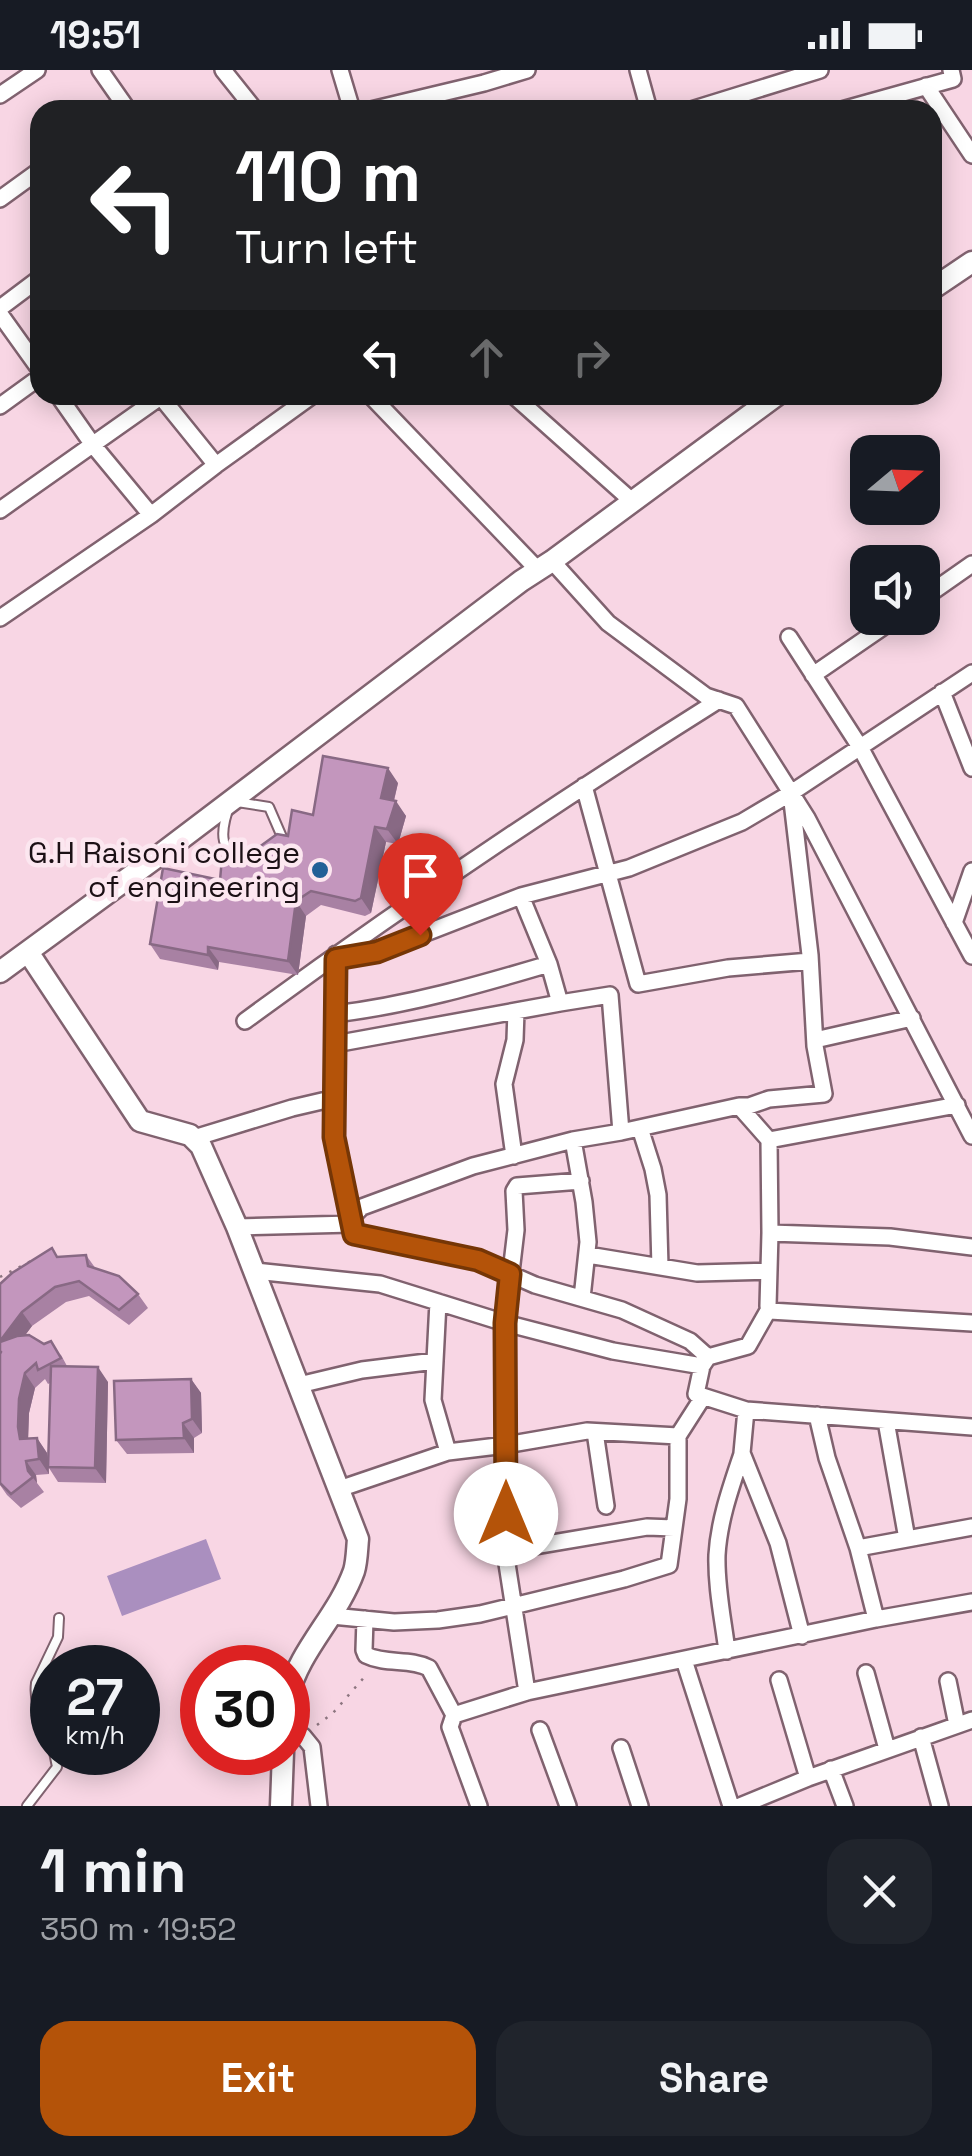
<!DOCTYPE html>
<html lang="en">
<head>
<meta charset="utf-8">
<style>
	:root { --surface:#171b24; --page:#20242c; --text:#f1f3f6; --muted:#9ea1a6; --accent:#b45309 }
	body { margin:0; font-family:"Space Grotesk",sans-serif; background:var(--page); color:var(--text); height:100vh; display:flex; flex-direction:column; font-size:38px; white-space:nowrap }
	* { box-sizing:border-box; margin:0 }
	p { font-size:32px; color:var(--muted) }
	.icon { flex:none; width:55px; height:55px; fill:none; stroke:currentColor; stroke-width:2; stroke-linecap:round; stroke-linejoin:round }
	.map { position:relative; height:1736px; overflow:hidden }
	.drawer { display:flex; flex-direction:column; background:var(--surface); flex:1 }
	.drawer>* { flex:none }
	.guide { position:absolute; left:30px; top:30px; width:912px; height:305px; border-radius:30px; box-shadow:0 5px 25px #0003; background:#202124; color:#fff; overflow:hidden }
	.needle { width:65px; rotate:71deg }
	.buttons { position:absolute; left:850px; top:365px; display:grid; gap:20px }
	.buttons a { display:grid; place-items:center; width:90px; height:90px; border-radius:20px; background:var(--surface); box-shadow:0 5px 25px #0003; font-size:50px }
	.speed { position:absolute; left:30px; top:1575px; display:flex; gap:20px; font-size:50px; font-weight:700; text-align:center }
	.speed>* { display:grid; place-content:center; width:130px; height:130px; border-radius:50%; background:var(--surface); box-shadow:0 5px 25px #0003; line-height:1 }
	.speed small { font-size:25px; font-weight:400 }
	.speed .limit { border:15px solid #d22; background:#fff; color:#111 }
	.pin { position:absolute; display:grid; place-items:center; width:85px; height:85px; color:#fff; margin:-102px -42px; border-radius:50% 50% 50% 0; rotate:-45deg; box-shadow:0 0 10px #0007 }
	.pin .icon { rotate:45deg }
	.me { position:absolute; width:110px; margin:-55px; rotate:0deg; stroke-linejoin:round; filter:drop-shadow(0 0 8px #0008) }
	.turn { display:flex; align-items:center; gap:35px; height:210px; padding:0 40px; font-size:45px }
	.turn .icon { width:130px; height:130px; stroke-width:2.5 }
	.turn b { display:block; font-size:70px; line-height:85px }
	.lanes { display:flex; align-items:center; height:95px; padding:0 40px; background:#0003; justify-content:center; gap:50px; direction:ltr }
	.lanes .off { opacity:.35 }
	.round { display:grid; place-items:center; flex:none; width:105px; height:105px; border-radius:30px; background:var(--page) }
	.headline { display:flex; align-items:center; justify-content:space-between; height:170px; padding:0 40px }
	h1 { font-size:60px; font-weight:700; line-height:75px }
	.action { display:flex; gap:20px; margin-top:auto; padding:20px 40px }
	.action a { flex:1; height:115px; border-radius:30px; background:var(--accent); color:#fff; font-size:40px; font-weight:700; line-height:115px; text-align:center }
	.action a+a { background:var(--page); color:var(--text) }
	.status { display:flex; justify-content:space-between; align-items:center; height:70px; padding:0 50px; background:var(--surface); direction:ltr }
	.status svg { height:28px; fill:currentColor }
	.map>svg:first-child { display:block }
</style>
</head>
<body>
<div class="status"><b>19:51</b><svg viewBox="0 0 49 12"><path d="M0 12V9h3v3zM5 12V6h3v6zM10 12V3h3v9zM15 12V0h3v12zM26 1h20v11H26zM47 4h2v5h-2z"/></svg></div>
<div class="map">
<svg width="972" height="1736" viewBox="0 0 972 1736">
	<rect width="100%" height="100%" fill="#f8d6e4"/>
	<path fill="#aa8fbf" d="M206 1469 221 1509 122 1546 107 1506Z"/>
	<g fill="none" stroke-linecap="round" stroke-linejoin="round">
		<g stroke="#80626f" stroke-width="12">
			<path id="service" d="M231 731 269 737 282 767C271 795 234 807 224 771 221 759 227 742 231 731Z
				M52 1678C45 1657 33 1635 36 1613L58 1567 59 1548
				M27 1736 57 1697 54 1682"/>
		</g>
		<g stroke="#80626f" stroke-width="20">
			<path id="minor" d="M100 0 128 40
				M223 0 255 40
				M340 0 352 40
				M638 0 649 40
				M926 16 972 85
				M0 25 37 0
				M371 40 484 13 527 0
				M691 40 820 0
				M842 40 953 9 951 0
				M0 129 40 100
				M0 238 40 208
				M0 244 40 300
				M370 325 537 499
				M513 325 632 431
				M0 336 40 307
				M216 395 313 325
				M0 440 163 325
				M151 445 216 395 161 327
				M552 491 608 553 706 626 736 636 807 748 972 1066
				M922 529 972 494
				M0 548 151 445 93 375 58 325
				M789 567 860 677 972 886
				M813 605 896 548
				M942 622 972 698
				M584 716 638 914 728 898 810 891
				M954 853 972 801
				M336 884 334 1067 351 1148
				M336 889 387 878 521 826
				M549 894 560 933 610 925 621 1062 739 1036H749L769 1029 824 1024 815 976 810 885 791 723 972 603
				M335 944C409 935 478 915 549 894L521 826 629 798 742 752 791 723
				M245 951C399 838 557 732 719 630
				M815 970 912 948
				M335 974 560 933
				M957 1035 769 1070 770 1163 890 1167 972 1177
				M739 1036 769 1070
				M640 1058 653 1099 658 1125 660 1197
				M621 1062 573 1070 473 1096 362 1137 351 1148 354 1164 478 1190 535 1215 622 1240 690 1271 708 1287 702 1296 696 1324 746 1340
				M194 1068 292 1038 335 1028
				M573 1070 584 1132 588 1172 582 1228
				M514 1086 504 1014 515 970 516 941
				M237 1157 352 1154
				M770 1163 768 1236 770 1241 972 1253
				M588 1185 697 1203 769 1201
				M255 1201 380 1214 505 1253 613 1281 702 1296
				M438 1232 433 1330 448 1382
				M708 1287 748 1276 769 1239
				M299 1315 362 1300 435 1291
				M817 1345 827 1388 858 1478 876 1549
				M886 1351 907 1469
				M595 1362 606 1436
				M339 1419 448 1382 506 1375 587 1361 678 1366 703 1327
				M858 1478 972 1457
				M505 1481 647 1457 674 1458
				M332 1546 394 1552 438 1550 480 1544 624 1509 669 1495 678 1429V1366
				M365 1549 364 1580 366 1585C386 1595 410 1588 429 1598L454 1645
				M802 1566 778 1473 742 1383 746 1340 972 1357
				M727 1581C723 1549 716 1517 717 1485 719 1450 731 1417 742 1384
				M684 1590 731 1736
				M866 1603 887 1679
				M779 1610 808 1708
				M948 1611 957 1655
				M527 1622 505 1481V1253L516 1160 514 1121 517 1116 581 1111
				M288 1660 303 1666 312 1677 319 1736
				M540 1660 568 1736
				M921 1667 940 1736
				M621 1678 640 1736
				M831 1699 845 1736
				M479 1736 450 1657 454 1645 527 1622 876 1549 972 1532
				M740 1736 808 1708 972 1650"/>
		</g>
		<g stroke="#80626f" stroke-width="25">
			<path id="tertiary" d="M932 219 972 192
				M28 882 140 1051 190 1065 201 1076 237 1157 358 1469C357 1479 357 1491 354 1501 338 1546 299 1580 288 1626
				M0 902 161 784 521 511 552 491 777 325
				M281 1736 283 1682"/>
		</g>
		<path stroke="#8d7680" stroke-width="2.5" stroke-dasharray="2.5 8" stroke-linecap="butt" d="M0 1207 33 1190
			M317 1655 333 1643 367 1604"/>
		<use href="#service" stroke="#fff" stroke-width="8"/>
		<use href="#minor" stroke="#fff" stroke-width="15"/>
		<use href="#tertiary" stroke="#fff" stroke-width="20"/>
	</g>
	<path fill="#a881a3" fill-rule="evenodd" d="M398 713 394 731 406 746 398 774 386 772 371 843 365 846 321 835 306 846 298 905 219 892 218 900 160 889 150 874 220 810 249 793 288 766 313 745Z
		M86 1185 96 1199 138 1224 148 1238 129 1255 89 1226 66 1232 32 1256 25 1265 61 1285 67 1296 108 1312 106 1413 58 1412 49 1398V1404L36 1405 37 1413 44 1422 21 1438 7 1425 0 1415V1214L58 1187ZM45 1309 48 1314 50 1313 48 1394 47 1383 37 1368 28 1369 29 1343 35 1318Z
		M191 1309 201 1323 202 1363 194 1368V1383L127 1384 116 1370Z"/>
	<path fill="#886984" d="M388 698 398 713 391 742 381 728Z
		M396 731 406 746 398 774 387 759Z
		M375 757 386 772 371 843 361 828Z
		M296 831 306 846 298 905 288 891Z
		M208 877 219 892 218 900 208 885Z
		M22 1242 32 1256 10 1286 0 1272Z
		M98 1297 108 1312 106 1413 95 1398Z
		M25 1303 35 1318 29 1343 28 1372 20 1369 18 1357 19 1329Z
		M191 1309 201 1323 202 1363 192 1349Z
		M183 1353 194 1368V1383L184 1368Z
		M37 1368 47 1383 49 1404 39 1389Z
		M26 1391 36 1405 37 1413 28 1401Z"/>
	<path fill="#c396bd" stroke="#886984" stroke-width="2.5" d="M323 686 388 698 381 728 396 731 387 759 375 757 361 828 355 831 311 821 296 831 288 891 208 877V885L150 874 163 798 220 810 222 788 249 793 251 783 277 764 288 766 292 740 313 745Z
		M52 1178 57 1187 86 1185 88 1196 119 1206 138 1224 119 1240 79 1211 55 1217 22 1242 0 1271V1214L12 1203Z
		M29 1265 44 1274 51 1271 61 1288 38 1300 36 1293 25 1303 19 1329 18 1357 20 1369 37 1368 39 1389 26 1391 28 1401 33 1407 11 1424 0 1413V1284L1 1282 0 1281V1272L17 1266Z
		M51 1296 98 1297 95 1398 48 1397Z
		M191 1309 192 1349 183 1353 184 1368 116 1370 114 1311Z"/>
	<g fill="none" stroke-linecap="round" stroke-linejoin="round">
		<g stroke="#753606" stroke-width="25">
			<path id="route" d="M420 865 377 882 336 889 334 1067 354 1164 478 1190 510 1204 505 1253 506 1444"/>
		</g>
		<use href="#route" stroke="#b45309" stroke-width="18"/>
	</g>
	<circle fill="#226097" stroke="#fce7f0" stroke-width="4" cx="320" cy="800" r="10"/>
	<g text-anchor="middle" stroke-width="9" stroke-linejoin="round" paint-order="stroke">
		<g font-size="30" fill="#1b1015" stroke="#fce7f0" text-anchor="end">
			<text x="300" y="793">G.H Raisoni college<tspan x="300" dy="34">of engineering</tspan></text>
		</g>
	</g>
</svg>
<div class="buttons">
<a><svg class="needle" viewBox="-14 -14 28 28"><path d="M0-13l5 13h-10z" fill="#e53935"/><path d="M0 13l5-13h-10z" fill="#9ea1a6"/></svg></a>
<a><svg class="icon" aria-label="sound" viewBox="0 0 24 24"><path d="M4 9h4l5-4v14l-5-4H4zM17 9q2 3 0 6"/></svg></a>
</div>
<div class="speed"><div>27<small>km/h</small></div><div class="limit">30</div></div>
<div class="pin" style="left:420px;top:865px;background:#d93025"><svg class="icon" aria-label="arrive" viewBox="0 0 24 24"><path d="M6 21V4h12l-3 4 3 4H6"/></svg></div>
<svg class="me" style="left:506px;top:1444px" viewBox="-20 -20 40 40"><circle r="19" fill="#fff"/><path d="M0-13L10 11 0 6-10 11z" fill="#b45309"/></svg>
<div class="guide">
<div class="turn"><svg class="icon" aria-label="left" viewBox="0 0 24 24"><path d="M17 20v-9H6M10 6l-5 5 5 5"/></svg><div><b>110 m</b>Turn left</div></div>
<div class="lanes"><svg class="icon" aria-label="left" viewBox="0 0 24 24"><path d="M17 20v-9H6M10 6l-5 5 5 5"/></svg><svg class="icon off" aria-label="ahead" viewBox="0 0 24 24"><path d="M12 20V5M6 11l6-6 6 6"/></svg><svg class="icon off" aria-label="right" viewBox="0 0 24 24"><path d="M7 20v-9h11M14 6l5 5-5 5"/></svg></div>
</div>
</div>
<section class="drawer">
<div class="headline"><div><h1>1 min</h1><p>350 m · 19:52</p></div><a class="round"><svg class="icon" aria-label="close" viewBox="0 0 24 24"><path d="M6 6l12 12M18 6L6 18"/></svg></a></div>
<div class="action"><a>Exit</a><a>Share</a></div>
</section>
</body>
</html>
